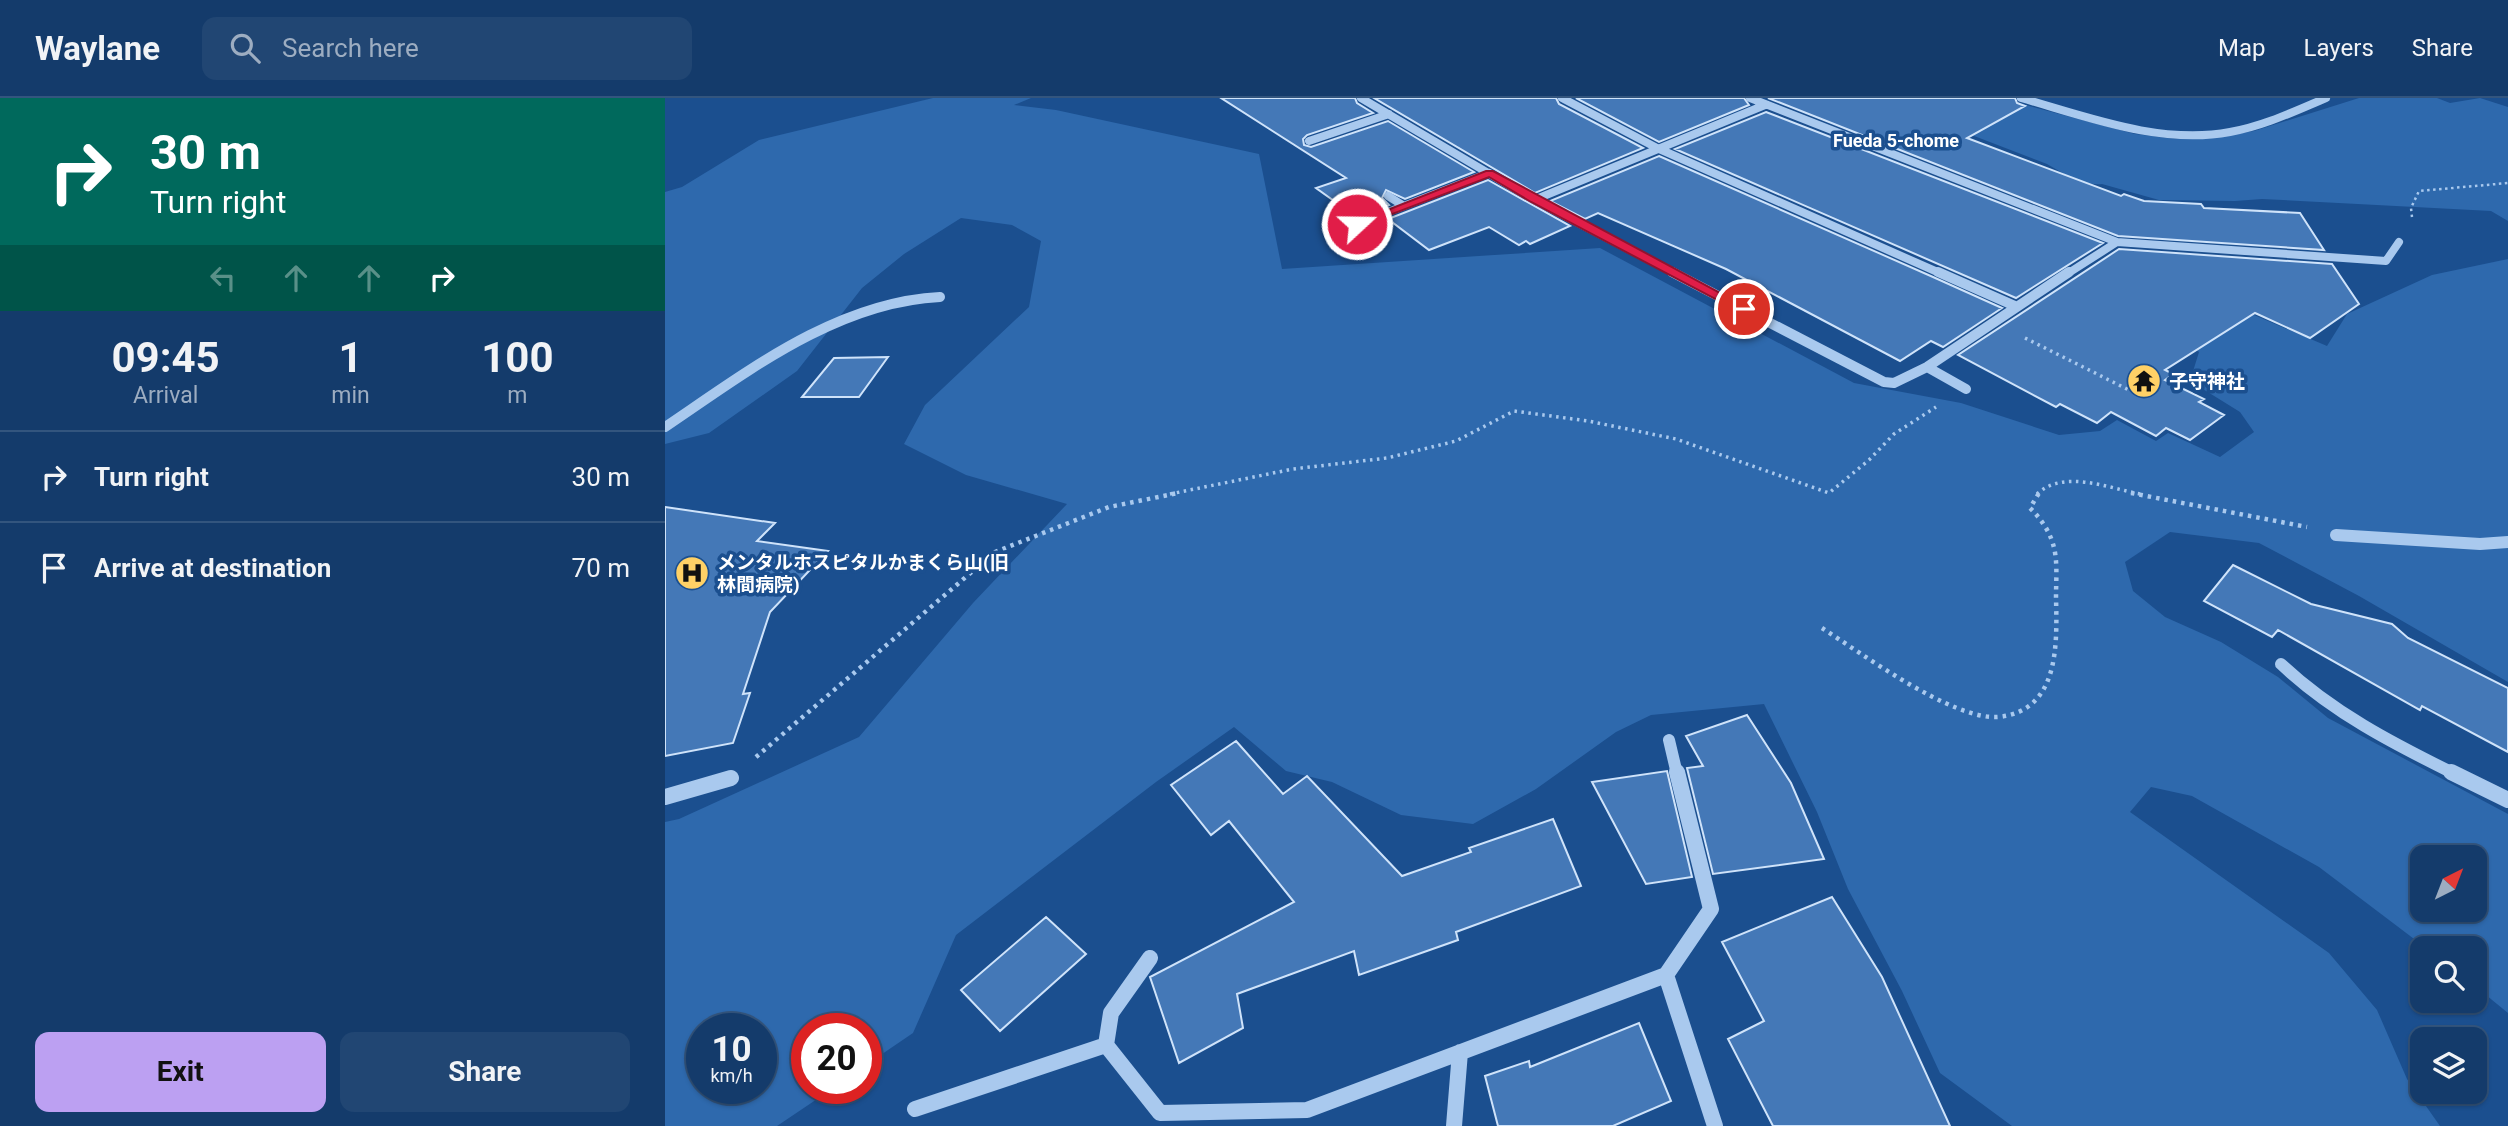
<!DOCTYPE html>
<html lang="en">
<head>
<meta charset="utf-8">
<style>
	:root { --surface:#143b6b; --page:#214673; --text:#f1f3f6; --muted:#9dadc1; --line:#33557e; --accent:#bca0f2 }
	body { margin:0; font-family:Roboto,"Noto Sans JP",sans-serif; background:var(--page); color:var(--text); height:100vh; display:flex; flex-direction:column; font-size:26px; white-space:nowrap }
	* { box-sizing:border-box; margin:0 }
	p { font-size:23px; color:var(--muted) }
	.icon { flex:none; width:38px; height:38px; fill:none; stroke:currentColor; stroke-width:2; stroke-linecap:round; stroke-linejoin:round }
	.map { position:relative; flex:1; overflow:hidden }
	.panel { display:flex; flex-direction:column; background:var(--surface); width:665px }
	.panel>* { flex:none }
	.top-card { background:#00695c; color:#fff; overflow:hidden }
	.needle { width:46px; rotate:42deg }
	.buttons { position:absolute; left:1745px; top:747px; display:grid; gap:14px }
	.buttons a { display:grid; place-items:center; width:77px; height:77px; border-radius:14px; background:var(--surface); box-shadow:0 2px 5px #0004,0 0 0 2px var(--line); font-size:35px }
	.speed { position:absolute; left:21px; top:915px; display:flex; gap:14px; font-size:35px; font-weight:700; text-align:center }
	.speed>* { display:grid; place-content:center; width:91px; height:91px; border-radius:50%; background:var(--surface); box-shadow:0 2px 5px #0004,0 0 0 2px var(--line); line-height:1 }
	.speed small { font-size:18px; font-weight:400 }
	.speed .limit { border:10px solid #d22; background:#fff; color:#111 }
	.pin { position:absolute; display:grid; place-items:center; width:60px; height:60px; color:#fff; margin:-30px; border:4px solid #fff; border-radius:50%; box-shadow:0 2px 7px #0007 }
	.me { position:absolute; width:77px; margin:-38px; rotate:69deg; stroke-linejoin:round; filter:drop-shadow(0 0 5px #0008) }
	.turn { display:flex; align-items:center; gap:24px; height:147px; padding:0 35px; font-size:32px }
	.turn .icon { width:91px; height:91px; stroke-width:2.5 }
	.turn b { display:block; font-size:49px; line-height:60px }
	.lanes { display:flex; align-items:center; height:66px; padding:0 35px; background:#0003; justify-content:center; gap:35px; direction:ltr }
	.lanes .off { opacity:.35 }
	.eta { display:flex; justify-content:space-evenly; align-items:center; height:119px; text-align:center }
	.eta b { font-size:42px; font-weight:700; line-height:49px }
	.primary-button { display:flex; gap:14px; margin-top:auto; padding:14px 35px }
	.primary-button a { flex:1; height:80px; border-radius:14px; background:var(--accent); color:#111; font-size:28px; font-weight:700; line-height:80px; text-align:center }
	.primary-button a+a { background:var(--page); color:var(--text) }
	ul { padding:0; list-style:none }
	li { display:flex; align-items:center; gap:21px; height:91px; padding:0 35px; border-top:2px solid var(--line) }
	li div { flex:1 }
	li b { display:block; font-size:26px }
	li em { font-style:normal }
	header { display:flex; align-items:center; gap:42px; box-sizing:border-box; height:98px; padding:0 35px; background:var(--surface); border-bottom:2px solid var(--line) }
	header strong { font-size:33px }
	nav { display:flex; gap:38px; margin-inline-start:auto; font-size:24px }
	.search { width:490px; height:63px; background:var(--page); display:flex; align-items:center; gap:18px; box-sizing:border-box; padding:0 24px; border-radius:14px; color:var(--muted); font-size:26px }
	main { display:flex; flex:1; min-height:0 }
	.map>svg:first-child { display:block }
</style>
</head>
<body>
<header>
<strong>Waylane</strong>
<div class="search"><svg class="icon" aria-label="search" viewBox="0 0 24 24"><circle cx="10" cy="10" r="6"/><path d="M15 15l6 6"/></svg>Search here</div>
<nav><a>Map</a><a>Layers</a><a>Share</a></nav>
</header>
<main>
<section class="panel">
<div class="top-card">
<div class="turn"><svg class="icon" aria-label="right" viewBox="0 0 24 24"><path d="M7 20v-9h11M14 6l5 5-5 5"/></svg><div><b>30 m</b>Turn right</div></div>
<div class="lanes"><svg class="icon off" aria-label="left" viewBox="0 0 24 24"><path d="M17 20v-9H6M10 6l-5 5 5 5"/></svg><svg class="icon off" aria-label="ahead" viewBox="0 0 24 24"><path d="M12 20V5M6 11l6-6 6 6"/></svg><svg class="icon off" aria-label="ahead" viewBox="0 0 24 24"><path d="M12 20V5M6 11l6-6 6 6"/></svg><svg class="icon" aria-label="right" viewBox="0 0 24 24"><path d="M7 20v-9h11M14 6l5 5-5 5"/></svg></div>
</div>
<div class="eta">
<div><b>09:45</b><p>Arrival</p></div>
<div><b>1</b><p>min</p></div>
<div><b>100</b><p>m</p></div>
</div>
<ul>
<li><svg class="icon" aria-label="right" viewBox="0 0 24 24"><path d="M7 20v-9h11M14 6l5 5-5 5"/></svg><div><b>Turn right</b></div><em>30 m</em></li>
<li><svg class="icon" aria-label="arrive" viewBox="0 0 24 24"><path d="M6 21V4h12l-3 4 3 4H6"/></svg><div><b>Arrive at destination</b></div><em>70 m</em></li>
</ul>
<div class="primary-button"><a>Exit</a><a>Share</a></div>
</section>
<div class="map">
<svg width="1843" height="1028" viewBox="0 0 1843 1028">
	<rect width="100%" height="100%" fill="#1b4f8f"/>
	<path fill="#2e69ad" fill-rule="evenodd" d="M268 0H366L349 7 391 12 594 56 617 171 935 150 1189 285 1296 305 1394 337 1435 333 1452 322 1491 343 1503 335 1555 359 1589 334 1575 314 1525 283 1534 254 1524 246 1575 211 1662 248 1682 216 1767 177 1843 161V584L1694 498 1594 445 1505 434 1460 464 1468 493 1500 519 1556 544 1613 579 1663 620 1843 716V915L1810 888V850H1761L1654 769 1527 698 1486 689 1465 714 1664 855 1712 912 1742 981 1775 1028H1347L1275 975 1237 893 1183 791 1152 714 1099 606 986 617 951 634 871 691 808 726 736 717 667 684 621 673 569 629 491 684 291 837 248 935 201 967V931H142V990L167 991 112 1028H0V724L14 721 194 639 308 505 402 406 301 377 239 346 260 307 364 209 376 143 347 127 296 120 239 156 197 190 132 273 44 335 0 346V94L17 89 94 42ZM1757 760H1810V812H1757ZM37 931H96V990H37Z
		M1334 0 1470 36 1511 41 1548 40 1589 33 1694 0H1772L1785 5 1815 0 1843 9V123L1826 113 1597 101 1570 103 1494 102 1437 86C1418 88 1399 76 1382 66L1239 11Z"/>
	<path fill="#4478b7" stroke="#cfe3fa" stroke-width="2" d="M556 0H690L692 5 708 15 642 37 638 41 639 47 646 49 723 23 809 74 740 101 721 92 717 100 724 107 690 118 651 90 681 80Z
		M709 0H891L894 6 978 50 870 95Z
		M911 0H1079L1084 7 994 44Z
		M1103 0H1350L1352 5 1360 8 1302 40 1456 98 1459 96 1479 103 1536 106 1539 110 1635 115 1659 152 1453 138Z
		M1101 14 1438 145 1351 200 1010 51Z
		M994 58 1268 179 1337 210 1278 249 1266 243 1235 263 1061 171 933 115 920 121 885 103Z
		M823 82 905 128 865 146 861 143 854 147 824 129 764 152 723 121Z
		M1454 151 1667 166 1694 206 1645 240 1590 215 1500 272 1508 276 1500 282 1539 301 1534 304 1559 317 1525 342 1501 330 1491 338 1446 314 1432 325 1395 306 1391 309 1293 257Z
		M223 259 194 299H137L169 260Z
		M0 409 110 425 92 443 163 453 105 514 78 596 85 595 68 645 0 658Z
		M1568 467 1646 506 1727 526 1743 540 1843 590V654L1757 608 1755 612 1613 532 1607 539 1539 503Z
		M1082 617 1126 685 1159 761 1048 776 1022 670 1038 668 1021 638Z
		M571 643 618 696 642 678 737 778 806 754 804 750 888 721 916 788 791 834 793 842 694 877 689 853 572 896 578 930 514 965 485 879 629 804 564 723 546 737 506 687Z
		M1002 673 1027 779 981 786 927 684Z
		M1167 799 1217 879 1285 1028H1108L1063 941 1099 923 1057 844Z
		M381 819 421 856 335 933 296 892Z
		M974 925 1006 1003 948 1028H833L820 978 864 963 865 969Z"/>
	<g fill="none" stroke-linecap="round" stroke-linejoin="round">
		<path stroke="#a9c9ee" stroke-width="2.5" stroke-dasharray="2.5 3.5" stroke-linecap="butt" d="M1747 119 1746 110 1754 93 1843 85"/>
		<path stroke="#a9c9ee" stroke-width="3.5" stroke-dasharray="2.5 4.5" stroke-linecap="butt" d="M1360 240 1466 293
			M505 396 628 371 722 360 791 343 849 313 923 323 1011 341 1164 395 1204 362 1229 336 1271 309
			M1372 396C1399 371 1443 390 1475 396"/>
		<path stroke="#a9c9ee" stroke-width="4.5" stroke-dasharray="3.5 5" stroke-linecap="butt" d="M1466 395 1642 429
			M1157 530C1196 555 1287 622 1333 619 1395 613 1392 546 1391 499 1391 482 1393 462 1388 446 1384 432 1375 420 1365 410L1374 395
			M91 659 330 454 444 409 513 395"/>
		<path stroke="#a9c9ee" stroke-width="8" d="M696 0 869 102 1011 176
			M897 0 992 50 1277 176
			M1085 0 1452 144
			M1356 0C1423 19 1495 47 1565 34 1599 28 1630 13 1661 0
			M644 43 724 16
			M723 98 739 108
			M869 102 1100 7
			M669 135 824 75
			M1402 176 1452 144 1721 163 1734 144"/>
		<path stroke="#a9c9ee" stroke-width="10" d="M1007 174 1219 284 1229 285 1262 269 1404 174
			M1273 174 1350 208
			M1262 269 1301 291
			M0 329C83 273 172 204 275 199"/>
		<path stroke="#a9c9ee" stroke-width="12" d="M1671 437 1815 446 1843 444
			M1616 566C1667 614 1727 645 1790 676
			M1004 642 1012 676"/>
		<path stroke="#a9c9ee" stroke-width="16" d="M1786 674 1843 702
			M0 699 66 680
			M485 860 446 915 441 947 495 1015 642 1012 1001 877 1050 1028
			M1001 877 1046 811 1012 674
			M250 1011 441 947
			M789 1028 795 954"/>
	</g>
	<path fill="#e11d48" stroke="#92132f" stroke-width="2" d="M821 73H828L1085 211 1075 214 866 104 824 79 696 128 687 126Z"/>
	<defs>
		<g id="temple-disc" transform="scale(1.75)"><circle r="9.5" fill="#ffd166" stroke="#1b4f8f"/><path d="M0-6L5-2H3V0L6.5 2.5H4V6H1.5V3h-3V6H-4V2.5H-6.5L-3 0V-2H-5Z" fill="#111"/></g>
		<g id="hospital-disc" transform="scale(1.75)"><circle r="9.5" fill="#ffd166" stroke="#1b4f8f"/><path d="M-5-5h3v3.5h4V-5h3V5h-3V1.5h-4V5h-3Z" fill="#111"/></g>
	</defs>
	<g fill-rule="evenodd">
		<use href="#temple-disc" x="1479" y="283"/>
		<use href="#hospital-disc" x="27" y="475"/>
	</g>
	<g text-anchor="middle" stroke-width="7" stroke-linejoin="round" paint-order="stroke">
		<g font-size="18" font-weight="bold" fill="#fff" stroke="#1b4f8f">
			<text x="1231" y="49">Fueda 5-chome</text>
		</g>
		<g font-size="19" font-weight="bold" fill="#fff" stroke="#1b4f8f" text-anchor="start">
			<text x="1504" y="290">子守神社</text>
			<text x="52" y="471">メンタルホスピタルかまくら山(旧<tspan x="52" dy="22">林間病院)</tspan></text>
		</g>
	</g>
</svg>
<div class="buttons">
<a><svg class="needle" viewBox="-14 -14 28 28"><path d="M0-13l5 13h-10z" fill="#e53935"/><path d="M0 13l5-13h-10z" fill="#9dadc1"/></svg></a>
<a><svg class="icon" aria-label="search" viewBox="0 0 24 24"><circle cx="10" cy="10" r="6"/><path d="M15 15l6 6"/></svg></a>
<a><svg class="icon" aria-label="layers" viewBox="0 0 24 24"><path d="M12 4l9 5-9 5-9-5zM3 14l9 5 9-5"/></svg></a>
</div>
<div class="speed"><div>10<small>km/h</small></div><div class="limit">20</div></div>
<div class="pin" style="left:1079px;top:211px;background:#d93025"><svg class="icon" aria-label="arrive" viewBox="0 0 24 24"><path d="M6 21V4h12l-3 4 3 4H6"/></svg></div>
<svg class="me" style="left:692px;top:126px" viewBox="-20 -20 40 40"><circle r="17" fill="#e11d48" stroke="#fff" stroke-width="3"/><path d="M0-11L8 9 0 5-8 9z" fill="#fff"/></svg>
</div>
</main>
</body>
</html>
